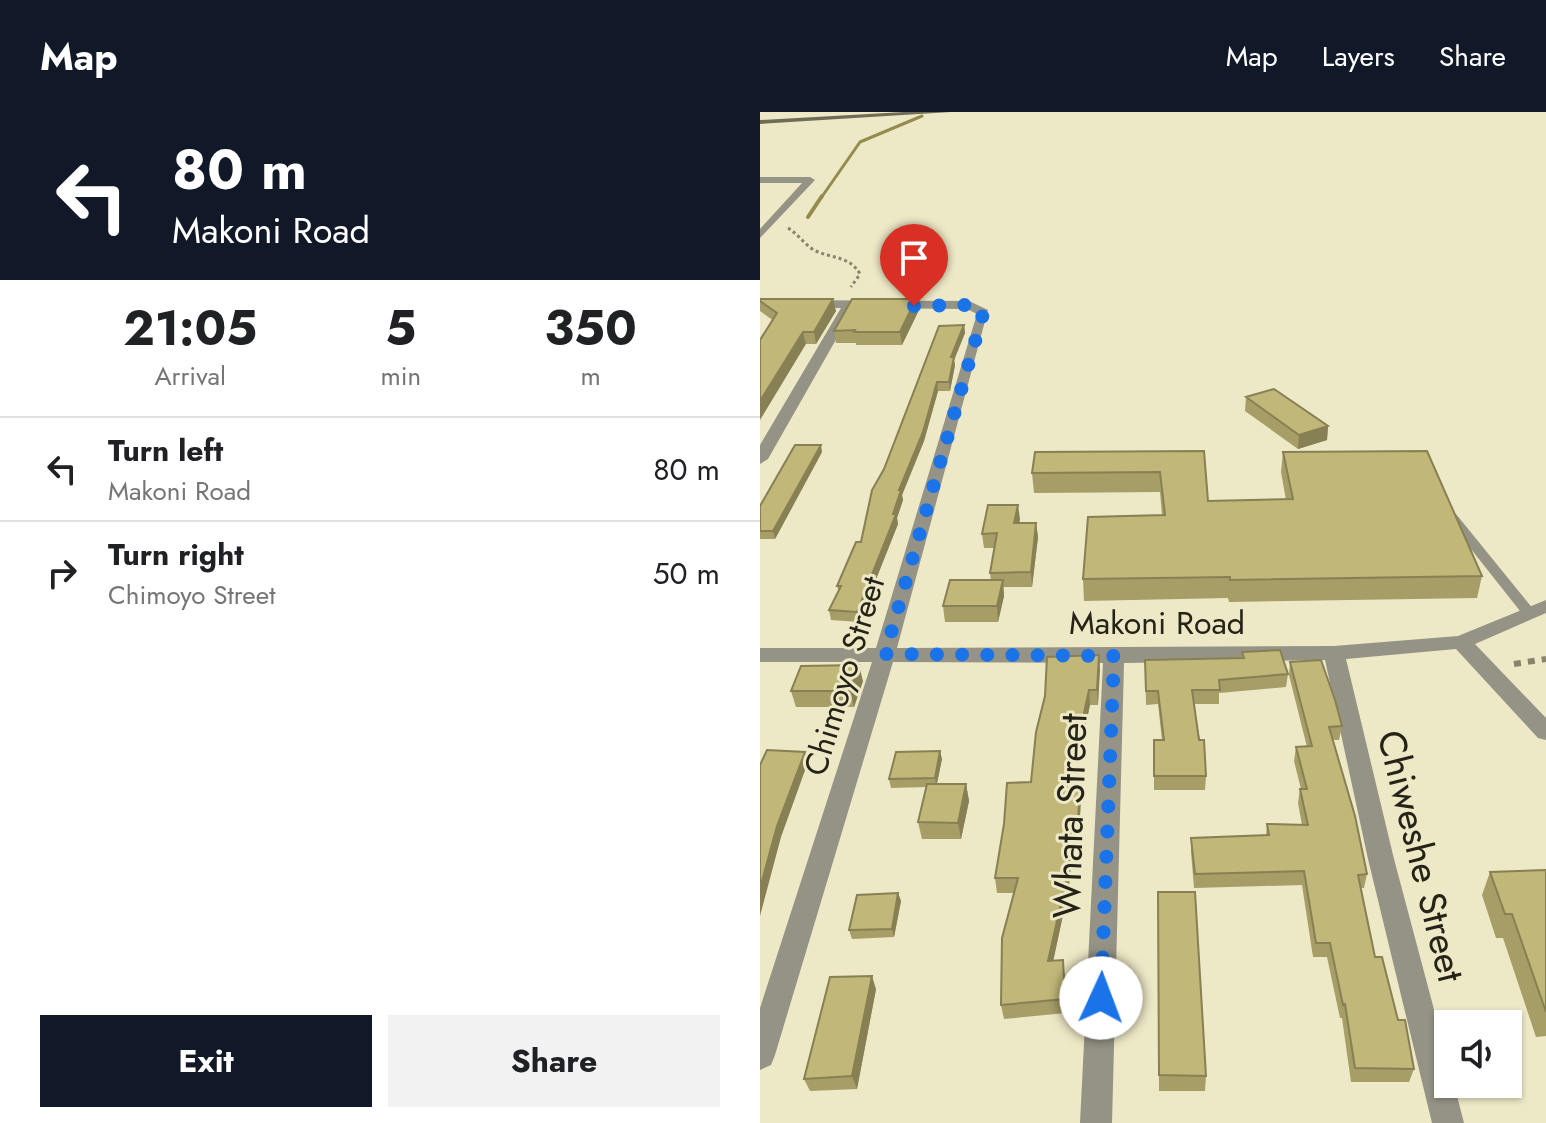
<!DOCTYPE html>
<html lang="en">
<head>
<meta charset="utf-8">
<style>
	:root { --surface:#fff; --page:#f2f2f2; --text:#202124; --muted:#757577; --line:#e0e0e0; --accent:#111827 }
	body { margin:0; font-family:Jost,sans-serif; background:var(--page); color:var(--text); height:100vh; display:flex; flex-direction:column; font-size:30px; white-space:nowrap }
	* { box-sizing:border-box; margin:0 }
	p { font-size:26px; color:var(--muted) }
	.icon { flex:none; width:44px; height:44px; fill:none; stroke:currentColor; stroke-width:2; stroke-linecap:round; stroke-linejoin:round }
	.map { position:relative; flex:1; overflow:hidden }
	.panel { display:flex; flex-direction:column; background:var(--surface); width:760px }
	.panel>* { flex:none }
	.guide { background:#111827; color:#fff; overflow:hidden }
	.buttons { position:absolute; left:674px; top:898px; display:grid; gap:16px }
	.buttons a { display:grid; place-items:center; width:88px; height:88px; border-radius:0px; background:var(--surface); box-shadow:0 2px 6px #0004; font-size:40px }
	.pin { position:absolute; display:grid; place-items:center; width:68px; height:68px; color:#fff; margin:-82px -34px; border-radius:50% 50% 50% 0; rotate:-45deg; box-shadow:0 0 8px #0007 }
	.pin .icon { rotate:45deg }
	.me { position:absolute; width:88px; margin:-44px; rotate:2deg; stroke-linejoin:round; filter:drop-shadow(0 0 6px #0008) }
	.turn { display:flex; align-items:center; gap:28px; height:168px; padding:0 40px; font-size:36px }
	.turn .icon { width:104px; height:104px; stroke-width:2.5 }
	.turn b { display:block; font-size:56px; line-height:68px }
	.eta { display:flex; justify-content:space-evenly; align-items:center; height:136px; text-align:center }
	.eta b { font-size:48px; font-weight:700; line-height:56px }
	.action { display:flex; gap:16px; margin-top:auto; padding:16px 40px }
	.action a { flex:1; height:92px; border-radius:0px; background:var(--accent); color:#fff; font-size:32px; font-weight:700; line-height:92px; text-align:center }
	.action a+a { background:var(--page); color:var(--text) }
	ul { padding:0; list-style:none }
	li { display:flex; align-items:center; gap:24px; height:104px; padding:0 40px; border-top:2px solid var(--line) }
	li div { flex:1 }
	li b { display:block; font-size:30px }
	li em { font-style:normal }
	header { display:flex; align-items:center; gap:48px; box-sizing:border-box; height:112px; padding:0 40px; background:var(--accent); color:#fff }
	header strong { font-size:38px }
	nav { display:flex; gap:44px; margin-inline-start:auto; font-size:28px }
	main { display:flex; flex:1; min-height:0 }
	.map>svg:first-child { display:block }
</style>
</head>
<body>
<header>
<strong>Map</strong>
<nav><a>Map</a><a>Layers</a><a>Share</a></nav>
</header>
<main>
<section class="panel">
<div class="guide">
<div class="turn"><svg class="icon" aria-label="left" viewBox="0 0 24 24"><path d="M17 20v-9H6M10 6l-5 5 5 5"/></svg><div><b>80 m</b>Makoni Road</div></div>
</div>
<div class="eta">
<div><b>21:05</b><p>Arrival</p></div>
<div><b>5</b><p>min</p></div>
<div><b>350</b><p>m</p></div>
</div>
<ul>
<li><svg class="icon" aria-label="left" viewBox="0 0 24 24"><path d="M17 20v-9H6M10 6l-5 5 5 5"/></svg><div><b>Turn left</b><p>Makoni Road</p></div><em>80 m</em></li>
<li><svg class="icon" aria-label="right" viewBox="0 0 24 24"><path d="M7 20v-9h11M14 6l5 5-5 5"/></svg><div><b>Turn right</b><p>Chimoyo Street</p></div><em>50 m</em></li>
</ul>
<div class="action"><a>Exit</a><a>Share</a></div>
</section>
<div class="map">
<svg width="786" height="1011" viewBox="0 0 786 1011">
	<rect width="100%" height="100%" fill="#ede8c6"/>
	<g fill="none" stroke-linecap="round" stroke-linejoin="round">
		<path stroke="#958b4d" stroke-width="3" d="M61 86 100 30 162 4"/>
		<path stroke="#958b4d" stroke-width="4" d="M48 105 62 84"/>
		<path stroke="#87846d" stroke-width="3" stroke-dasharray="3 3" stroke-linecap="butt" d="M28 116C38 122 44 132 54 138 71 147 89 143 100 162L91 175"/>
		<path stroke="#87846d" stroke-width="6" stroke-dasharray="7 7" stroke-linecap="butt" d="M754 552 786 547"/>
		<path fill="#959385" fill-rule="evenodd" d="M692 401 696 402 774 498 776 501 774 504H764L688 408 686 405Z"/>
		<path fill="#959385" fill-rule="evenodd" d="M0 65H50L55 68 0 126V117L42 71H0Z
			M0 188 209 189 228 198 137 536 574 534 698 524 786 488V501L715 532 786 606V628L778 626 696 537 586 547 634 747 688 950V972H694L704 1011H672L608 747 565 548 364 551 352 1011H320L343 551 133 550 15 943 11 953 0 958V896L112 550H0V536H116L217 202 207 197 94 196 8 347 0 352V333L81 196H0Z"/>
		<path fill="#6e6b57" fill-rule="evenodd" d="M144 0H191L0 12V8Z"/>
	</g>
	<path fill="#a69d67" d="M0 187 76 199 56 232H46L0 199Z
		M158 200 142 233H96V231H76L74 219Z
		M204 213 205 221 194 248 195 253 190 279H178L164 329 142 383 143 388 137 406 138 412 99 510 71 508 69 498 79 480 77 474 101 430 124 357Z
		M486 285 568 314 567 328 538 337 485 299Z
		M444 339 448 389 526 388 521 360 523 340 722 464 717 486 469 490 468 486 324 489 323 467 402 403 400 380 274 381 272 361Z
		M62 340 15 427H0V394Z
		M260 407 259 411H276L278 425 272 475H243L244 484 238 510H185L183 494 231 468 230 461 234 436H224L222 422Z
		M482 540 528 562 526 575 459 581V592H434L446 664 445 678H394V628H402L398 592 386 593 385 548 481 546Z
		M339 543 338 593H330L322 630 314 629 312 669 321 684 319 725H313L309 775 293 849 305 862 306 901 244 907 241 893 254 781H237L235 766 271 670Z
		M530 550 582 614 579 628H573L607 762 604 776H601L615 845 654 957 649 970H591L582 906H580L567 845H553L542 773 434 776 431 740V726L506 723 507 712 542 713 538 691 540 677H541L534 649 536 635H547L529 563Z
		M103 569 94 595H36L31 579Z
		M182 647 177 672H206L209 689 201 727H162L158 710 167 675 131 676 129 667Z
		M786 758V924L776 925 743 826H736L722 783 730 760Z
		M398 780 446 964 445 979H399Z
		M138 781 141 789 134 825 92 827 89 818Z
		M116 877 97 977 50 979 44 967Z"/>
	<path fill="#878054" d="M73 187 76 199 56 232 54 220Z
		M156 187 158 200 142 233 140 220Z
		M204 213 205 221 194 248 195 253 190 279 189 270 191 245Z
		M43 220 46 232 0 308V289Z
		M177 270 178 279 164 329 142 383 143 388 137 406 138 412 99 510 97 500 133 402 139 378Z
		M568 314 567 328 538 337 539 323Z
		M61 333 62 340 15 427 13 419Z
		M258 393 260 407 256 425 254 411Z
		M276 411 278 425 272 475 271 460Z
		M243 468 244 484 238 510 237 494Z
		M339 543 340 558 338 593 337 578Z
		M99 553 103 569 94 595 90 579Z
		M329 578 330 593 322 630 321 615Z
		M313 615 314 629 311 684 310 669Z
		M180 639 182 647 176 675 175 666Z
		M45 640 48 650 21 725 0 804V776L17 714Z
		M320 669 321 684 319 725 318 710Z
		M206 672 209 689 201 727 198 711Z
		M312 710 313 725 309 775 290 864 288 849Z
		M138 781 141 789 134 825 132 817Z
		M112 864 116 877 97 977 92 964Z"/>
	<path fill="#c1b778" stroke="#878054" stroke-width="2" d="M0 187H73L54 220H43L0 289V228L17 201 0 189Z
		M92 187H156L140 220H94L95 218 74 219Z
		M204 213 191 245H194L189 270H177L163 320 139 378H141L133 402H136L97 500 69 498 81 474H77L96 430H101L112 378 124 357 179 214Z
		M514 277 568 314 539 323 486 285Z
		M35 333H61L13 419H0V394Z
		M444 339 448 389 533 387 523 340 667 339 722 464 470 468V465L323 467 328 405 405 403 400 360 272 361 275 340Z
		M228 393H258L254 411H276L271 460 230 461 237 421 222 422Z
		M190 468H243L237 494H183Z
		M520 538 528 562 459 568 460 578H432L439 628H444L446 664H394V628H404L398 579H386L385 548 484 546 482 540Z
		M339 543 337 578H329L321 615H313L310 669H320L318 710H312L308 760 288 849 303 848 305 887 241 893 242 826 258 766H235L244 712 247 671 271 670 276 620 285 584 287 545Z
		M561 548 575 588 582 614 569 615 595 704 607 762 598 763 615 845H622L638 908H645L654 957 595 956 585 892 583 893 570 831H556L544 759 435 762 431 726 509 723 507 712 548 713 540 677H547L536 635 552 634 530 550Z
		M99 553 90 579H31L41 554Z
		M7 638 45 640 17 714 0 776V653Z
		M180 639 175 666 129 667 136 640Z
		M167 672H206L198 711 158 710Z
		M786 758V900L752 802H745L730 760Z
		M398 780H435L446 964 399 963Z
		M138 781 132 817 89 818 97 783Z
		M112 864 92 964 44 967 70 865Z"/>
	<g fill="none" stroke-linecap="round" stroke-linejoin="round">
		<path stroke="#1a73e8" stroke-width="14" stroke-dasharray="0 25.2" d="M154 194 209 193 222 198 223 202 125 542 354 544 341 886"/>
	</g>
	<g text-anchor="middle" stroke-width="6" stroke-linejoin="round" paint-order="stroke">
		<g font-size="32" fill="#252317" stroke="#ede8c6">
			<text x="397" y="522">Makoni Road</text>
			<text transform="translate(84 564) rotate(-73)" y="11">Chimoyo Street</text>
		</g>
		<g font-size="38" fill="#252317" stroke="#ede8c6">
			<text transform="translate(310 704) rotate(-88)" y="13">Whata Street</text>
			<text transform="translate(661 744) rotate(76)" y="13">Chiweshe Street</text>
		</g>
	</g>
</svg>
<div class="buttons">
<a><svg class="icon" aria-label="sound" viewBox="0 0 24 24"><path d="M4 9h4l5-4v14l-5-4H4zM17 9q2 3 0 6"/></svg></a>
</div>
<div class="pin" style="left:154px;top:194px;background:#d93025"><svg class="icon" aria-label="arrive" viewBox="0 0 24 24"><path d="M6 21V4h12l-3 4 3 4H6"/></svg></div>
<svg class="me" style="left:341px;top:886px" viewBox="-20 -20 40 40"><circle r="19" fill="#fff"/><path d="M0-13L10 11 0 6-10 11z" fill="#1a73e8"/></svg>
</div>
</main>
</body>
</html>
